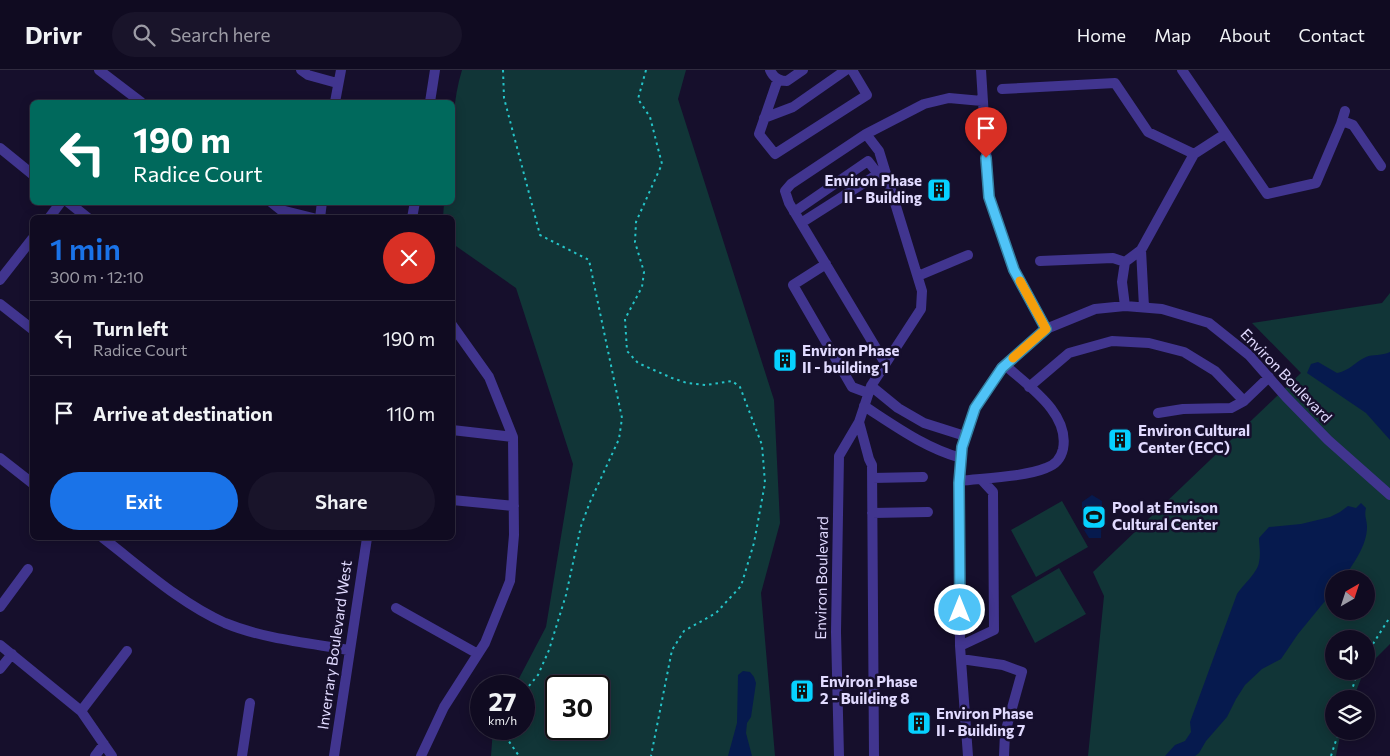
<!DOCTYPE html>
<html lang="en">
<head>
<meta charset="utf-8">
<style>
	:root { --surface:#100b21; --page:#19142a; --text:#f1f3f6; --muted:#9c9ba5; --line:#302b3f; --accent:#1a73e8 }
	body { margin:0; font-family:Commissioner,sans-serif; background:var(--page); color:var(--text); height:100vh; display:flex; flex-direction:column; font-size:19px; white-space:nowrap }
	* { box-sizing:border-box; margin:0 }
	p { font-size:16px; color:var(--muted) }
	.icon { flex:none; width:28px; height:28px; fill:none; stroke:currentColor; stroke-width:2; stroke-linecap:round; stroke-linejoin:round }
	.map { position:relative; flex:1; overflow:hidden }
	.sheet { position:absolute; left:30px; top:145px; width:425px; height:325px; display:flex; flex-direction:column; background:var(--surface); border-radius:8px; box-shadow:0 2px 12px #0003,0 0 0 1px var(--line) }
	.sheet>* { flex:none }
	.top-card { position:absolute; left:30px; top:30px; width:425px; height:105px; border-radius:8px; box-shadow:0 2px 12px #0003,0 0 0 1px var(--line); background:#00695c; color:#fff; overflow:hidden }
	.needle { width:32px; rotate:39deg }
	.buttons { position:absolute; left:1325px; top:500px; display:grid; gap:10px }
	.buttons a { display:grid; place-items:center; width:50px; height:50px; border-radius:50%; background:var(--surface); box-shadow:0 2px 12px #0003,0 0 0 1px var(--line); font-size:25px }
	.speed { position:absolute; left:470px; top:605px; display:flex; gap:10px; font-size:25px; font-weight:700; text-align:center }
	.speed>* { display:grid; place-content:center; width:65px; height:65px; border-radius:50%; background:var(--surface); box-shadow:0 2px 12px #0003,0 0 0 1px var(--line); line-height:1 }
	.speed small { font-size:12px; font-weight:400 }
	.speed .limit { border:2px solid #111; border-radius:8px; background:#fff; color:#111 }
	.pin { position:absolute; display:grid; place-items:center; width:42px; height:42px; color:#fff; margin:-51px -21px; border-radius:50% 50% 50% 0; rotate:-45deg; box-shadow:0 0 5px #0007 }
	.pin .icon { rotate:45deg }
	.me { position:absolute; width:55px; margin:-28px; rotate:0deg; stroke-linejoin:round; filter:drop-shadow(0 0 4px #0008) }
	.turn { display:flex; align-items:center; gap:18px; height:105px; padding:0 20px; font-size:22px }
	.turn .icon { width:65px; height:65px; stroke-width:2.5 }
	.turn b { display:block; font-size:35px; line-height:42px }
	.round { display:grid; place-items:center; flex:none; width:52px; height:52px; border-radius:26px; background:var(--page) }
	.overview { display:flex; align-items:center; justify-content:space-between; height:85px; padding:0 20px }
	h1 { font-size:30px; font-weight:600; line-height:38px; color:var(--accent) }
	.cta { display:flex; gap:10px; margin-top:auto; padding:10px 20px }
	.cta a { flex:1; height:58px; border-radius:30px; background:var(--accent); color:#fff; font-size:20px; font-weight:600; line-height:58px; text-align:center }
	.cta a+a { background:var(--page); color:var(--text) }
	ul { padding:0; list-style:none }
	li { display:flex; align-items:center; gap:15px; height:75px; padding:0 20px; border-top:1px solid var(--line) }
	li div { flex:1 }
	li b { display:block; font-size:19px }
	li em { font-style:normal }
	header { display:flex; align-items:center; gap:30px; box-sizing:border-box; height:70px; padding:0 25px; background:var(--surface); border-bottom:1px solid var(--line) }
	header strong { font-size:24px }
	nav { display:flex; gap:28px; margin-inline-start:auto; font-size:18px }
	.search { width:350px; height:45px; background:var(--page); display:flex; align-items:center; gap:12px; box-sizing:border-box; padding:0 18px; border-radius:28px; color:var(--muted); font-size:19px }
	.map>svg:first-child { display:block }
</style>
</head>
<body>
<header>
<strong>Drivr</strong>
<div class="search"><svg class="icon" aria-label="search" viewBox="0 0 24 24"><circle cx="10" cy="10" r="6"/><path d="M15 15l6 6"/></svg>Search here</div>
<nav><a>Home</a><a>Map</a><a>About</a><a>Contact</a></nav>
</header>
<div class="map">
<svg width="1390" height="686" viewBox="0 0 1390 686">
	<rect width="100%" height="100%" fill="#160f2c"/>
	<path fill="#113537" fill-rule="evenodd" d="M462 0H686L678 29 774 330 780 453 761 523 775 686H491L493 659H524V616H515L546 557 573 394 516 218 453 174 452 148H443L444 133 452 132C453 89 449 42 462 0ZM556 616H599V659H556Z
		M1390 223V574L1366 598V569H1334V601H1364L1353 629H1334V661H1341L1336 686H1088L1104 526 1093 502 1301 303 1252 253 1382 233ZM1334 509H1366V541H1334Z
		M1062 431 1088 477 1036 507 1011 460Z
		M1059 498 1086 544 1035 573 1011 526Z"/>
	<path fill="#061a4e" d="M1390 282V370L1366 343 1307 303 1311 294 1318 292 1337 303C1349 301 1355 292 1366 287 1373 284 1382 286 1390 282Z
		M1092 425 1102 431 1101 468H1089L1084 460 1091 455 1082 439V432Z
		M1361 433 1366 438C1364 447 1367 449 1367 457 1367 476 1353 494 1343 509H1334V520L1298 564 1281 589 1262 599 1245 615 1236 629 1227 647 1206 671 1199 683 1195 686H1165L1175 675 1185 671 1191 662 1190 652 1237 524C1243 515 1258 502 1259 492 1261 484 1259 475 1259 468L1269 457 1301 454 1330 447 1340 442 1348 436 1356 438Z
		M743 601 750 602 754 607 756 613 751 647 747 653 746 663 752 686H728L737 653 738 605Z"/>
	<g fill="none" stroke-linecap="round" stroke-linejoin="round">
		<path stroke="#25c4c8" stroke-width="2" stroke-dasharray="2.5 4" stroke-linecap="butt" d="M503 0 504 28 540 165 589 190 622 348 619 369 590 432 581 456 566 525 549 580 538 605 524 622
			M646 0 638 29 650 47 662 94 636 152 635 172 644 202 642 217 625 249 627 281 638 293 672 308 687 313 706 315 732 311 740 317 762 375 765 413 754 473 741 516 716 543 684 561 672 580 651 686
			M1366 585 1390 547
			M1349 629 1358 601
			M507 659 508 670 519 686
			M1331 686 1339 661"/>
		<path stroke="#41358f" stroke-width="10" d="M99 0 141 32
			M301 0 308 5 337 13
			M770 0C773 7 779 11 787 11L803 0
			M981 0 989 127 1013 199 1046 259
			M1182 0 1267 124 1316 113 1341 54 1345 41
			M778 9 759 64 775 84 867 25 852 0
			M1002 19 1115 13 1148 62 1194 84
			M335 32 341 0
			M430 32 435 0
			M764 48 793 37 846 0
			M1341 54 1345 52 1353 55 1381 96
			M0 78 32 104
			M68 132 88 148
			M271 132 281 140 313 148
			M794 142 868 91 878 104 801 153
			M49 148 61 132
			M320 148 322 132
			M412 148 415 132
			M1141 180 1144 237
			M1040 191 1113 188 1125 192
			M826 194 793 215 852 317 868 323
			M918 206 968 185
			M0 210 32 169
			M0 234 32 259
			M1125 236 1122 212 1125 192 1141 180 1194 84 1225 64
			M885 293 789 133 785 121 791 114 866 64 924 34 949 28 982 31
			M871 316 898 338 924 353 965 366
			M1029 317 1069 283 1112 271 1149 273 1184 282 1215 301 1244 331 1269 307
			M864 336C895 356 925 378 961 388
			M1158 343 1183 339 1231 338 1244 331
			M859 352 869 389 872 395 874 686
			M452 360 513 367
			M0 388 32 413
			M872 408 923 407
			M959 411C985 408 1024 407 1046 398 1055 395 1061 388 1063 379 1070 343 1028 316 1005 295
			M452 430 514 436
			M872 443 928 442
			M103 468C142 498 180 533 225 553 264 569 308 573 349 580
			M0 537 28 499
			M396 538 478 584
			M0 575 81 641 112 686
			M960 576 994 560 993 422 981 409
			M961 589 1003 595 1022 602 1005 663 1004 686
			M0 599 12 584
			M81 641 127 581
			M95 686 104 674
			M242 686 250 633
			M334 686 367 468
			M421 686 444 637 485 573 510 511 514 465 513 367 489 307 452 255
			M839 686 836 562 839 386 859 352 871 316 921 239 922 221 879 81 866 64
			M968 686 960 576 959 413 962 377 975 338 1001 298 1046 259 1095 239 1125 236 1162 239 1209 253 1249 285 1286 327 1328 370 1390 425"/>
	</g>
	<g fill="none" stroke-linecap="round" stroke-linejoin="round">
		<g stroke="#337fa1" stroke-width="12">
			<path id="route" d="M960 540 959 413 962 377 975 338 1002 298 1046 259 1014 200 989 127 986 88"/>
		</g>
		<use href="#route" stroke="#4fc3f7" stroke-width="9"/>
		<path stroke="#f59e0b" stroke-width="9" d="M1013 288 1046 259 1020 211"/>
	</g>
	<defs>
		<g id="building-square" transform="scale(1.25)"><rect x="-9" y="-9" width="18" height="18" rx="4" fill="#06d1ff" stroke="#160f2c"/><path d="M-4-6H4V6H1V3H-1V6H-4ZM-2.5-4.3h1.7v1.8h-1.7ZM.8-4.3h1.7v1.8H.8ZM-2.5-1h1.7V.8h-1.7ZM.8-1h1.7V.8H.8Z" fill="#111"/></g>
		<g id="stadium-square" transform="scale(1.25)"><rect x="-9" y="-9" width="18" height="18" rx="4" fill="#06d1ff" stroke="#160f2c"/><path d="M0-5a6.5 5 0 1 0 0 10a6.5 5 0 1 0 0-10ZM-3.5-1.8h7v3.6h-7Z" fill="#111"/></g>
	</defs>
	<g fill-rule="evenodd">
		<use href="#building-square" x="939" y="120"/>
		<use href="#building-square" x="785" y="290"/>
		<use href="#building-square" x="1120" y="370"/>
		<use href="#stadium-square" x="1094" y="447"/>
		<use href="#building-square" x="802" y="621"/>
		<use href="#building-square" x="919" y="653"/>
	</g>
	<g text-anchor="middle" stroke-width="5" stroke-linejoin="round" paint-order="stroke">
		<g font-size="15" font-weight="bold" fill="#e1daff" stroke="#160f2c" text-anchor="start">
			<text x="922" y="116" text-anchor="end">Environ Phase<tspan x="922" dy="17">II - Building</tspan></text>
			<text x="802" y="286">Environ Phase<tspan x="802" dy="17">II - building 1</tspan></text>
			<text x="1138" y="366">Environ Cultural<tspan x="1138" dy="17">Center (ECC)</tspan></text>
			<text x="1112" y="443">Pool at Envison<tspan x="1112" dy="17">Cultural Center</tspan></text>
			<text x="820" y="617">Environ Phase<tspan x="820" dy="17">2 - Building 8</tspan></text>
			<text x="936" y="649">Environ Phase<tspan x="936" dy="17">II - Building 7</tspan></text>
		</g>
		<g font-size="15" fill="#e1daff" stroke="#160f2c">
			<text transform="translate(1286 306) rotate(46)" y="5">Environ Boulevard</text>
			<text transform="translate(822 508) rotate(-89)" y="5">Environ Boulevard</text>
			<text transform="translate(335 575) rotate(-82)" y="5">Inverrary Boulevard West</text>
		</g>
	</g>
</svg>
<div class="buttons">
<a><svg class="needle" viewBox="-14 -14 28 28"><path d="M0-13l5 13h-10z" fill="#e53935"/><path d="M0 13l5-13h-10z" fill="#9c9ba5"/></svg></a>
<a><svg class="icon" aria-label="sound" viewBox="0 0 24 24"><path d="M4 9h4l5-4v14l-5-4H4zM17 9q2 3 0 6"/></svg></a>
<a><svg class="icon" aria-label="layers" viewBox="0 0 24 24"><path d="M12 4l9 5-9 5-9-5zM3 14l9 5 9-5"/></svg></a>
</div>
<div class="speed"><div>27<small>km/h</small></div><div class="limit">30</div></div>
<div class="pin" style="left:986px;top:88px;background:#d93025"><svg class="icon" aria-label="arrive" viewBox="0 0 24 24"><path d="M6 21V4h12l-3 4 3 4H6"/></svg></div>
<svg class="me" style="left:960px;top:540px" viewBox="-20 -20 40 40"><circle r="17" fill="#4fc3f7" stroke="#fff" stroke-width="3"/><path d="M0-11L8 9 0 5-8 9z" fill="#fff"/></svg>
<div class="top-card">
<div class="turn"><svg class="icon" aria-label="left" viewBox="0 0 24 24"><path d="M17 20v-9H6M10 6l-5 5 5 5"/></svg><div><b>190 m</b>Radice Court</div></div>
</div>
<section class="sheet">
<div class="overview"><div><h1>1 min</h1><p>300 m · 12:10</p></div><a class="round" style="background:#d93025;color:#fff"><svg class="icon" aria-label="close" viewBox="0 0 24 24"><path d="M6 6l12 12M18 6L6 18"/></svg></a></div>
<ul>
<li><svg class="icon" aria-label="left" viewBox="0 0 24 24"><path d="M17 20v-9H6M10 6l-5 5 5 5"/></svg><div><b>Turn left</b><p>Radice Court</p></div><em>190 m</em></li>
<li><svg class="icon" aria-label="arrive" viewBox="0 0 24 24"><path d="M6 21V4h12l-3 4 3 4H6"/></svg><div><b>Arrive at destination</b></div><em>110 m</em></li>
</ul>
<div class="cta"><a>Exit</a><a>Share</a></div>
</section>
</div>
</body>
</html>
